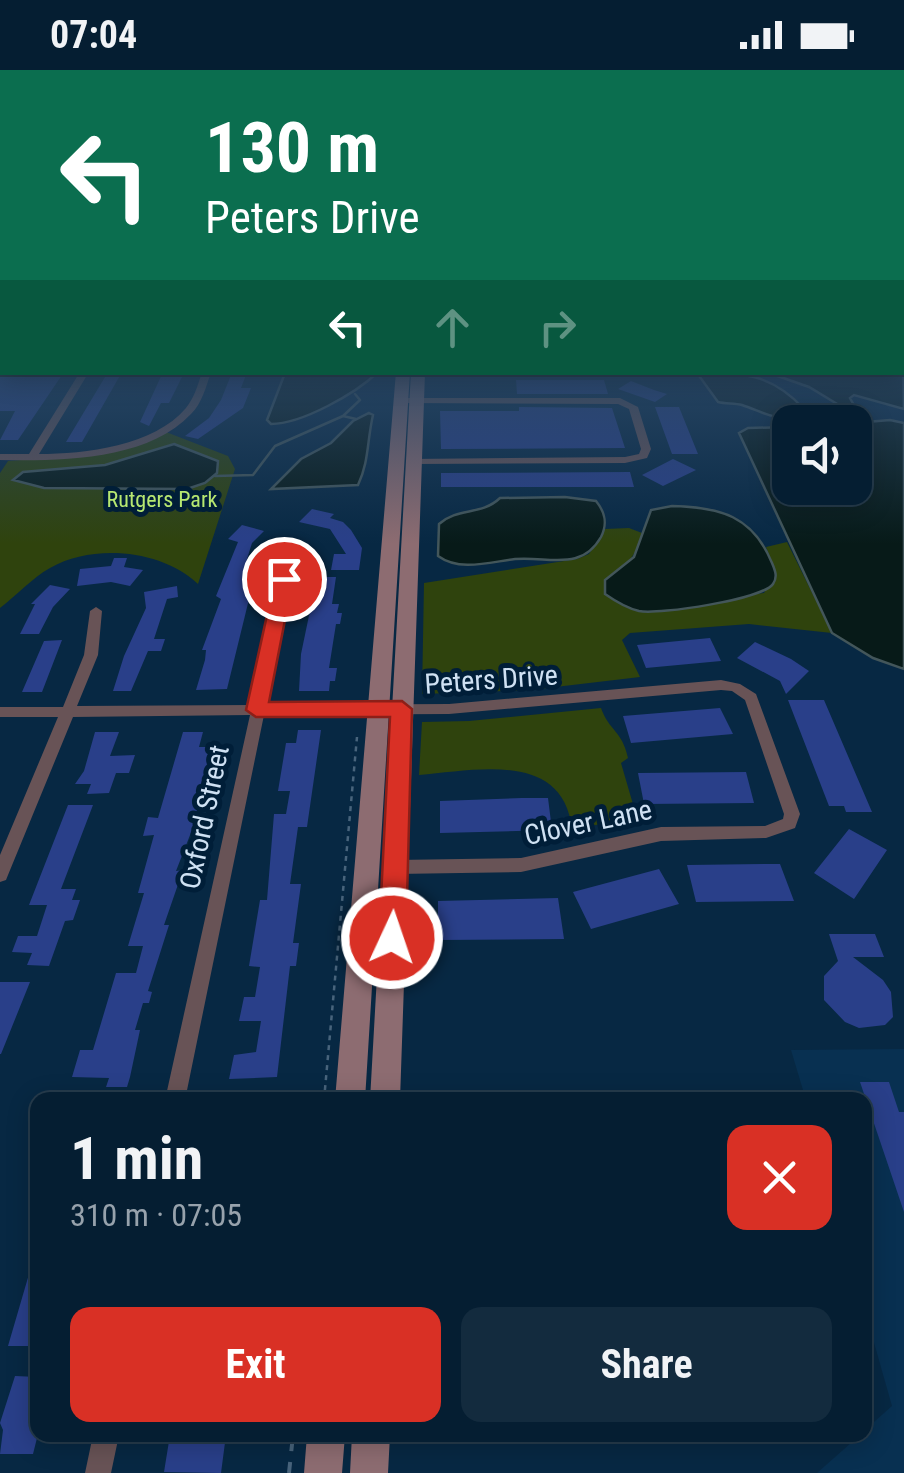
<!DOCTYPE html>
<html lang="en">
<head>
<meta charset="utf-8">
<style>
	:root { --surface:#051e32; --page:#132b3e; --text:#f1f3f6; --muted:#97a2ac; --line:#263c4d; --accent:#d93025 }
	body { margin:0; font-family:"Roboto Condensed",sans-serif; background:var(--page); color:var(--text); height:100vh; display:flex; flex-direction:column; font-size:38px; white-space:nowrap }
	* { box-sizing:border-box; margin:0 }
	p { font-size:32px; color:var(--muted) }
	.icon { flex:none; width:55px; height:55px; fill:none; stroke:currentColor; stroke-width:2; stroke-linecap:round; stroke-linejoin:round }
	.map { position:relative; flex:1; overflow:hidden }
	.side { position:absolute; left:30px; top:1022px; width:842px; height:350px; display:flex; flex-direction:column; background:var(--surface); border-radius:20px; box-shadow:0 5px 25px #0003,0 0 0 2px var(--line) }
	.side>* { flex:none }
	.top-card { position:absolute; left:0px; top:0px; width:905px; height:305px; box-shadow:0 5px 25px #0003,0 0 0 2px var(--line); background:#0b6e4f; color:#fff; overflow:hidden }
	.fabs { position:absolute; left:772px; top:335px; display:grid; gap:20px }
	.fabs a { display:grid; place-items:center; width:100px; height:100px; border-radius:20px; background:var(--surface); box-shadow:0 5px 25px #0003,0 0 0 2px var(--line); font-size:50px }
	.pin { position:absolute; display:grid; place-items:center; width:85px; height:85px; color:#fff; margin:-42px; border:5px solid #fff; border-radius:50%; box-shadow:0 2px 10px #0007 }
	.me { position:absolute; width:110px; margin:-55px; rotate:3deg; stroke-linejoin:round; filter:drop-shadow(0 0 8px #0008) }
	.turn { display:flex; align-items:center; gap:35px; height:210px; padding:0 40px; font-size:45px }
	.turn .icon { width:130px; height:130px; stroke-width:2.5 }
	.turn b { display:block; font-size:70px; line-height:85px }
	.lanes { display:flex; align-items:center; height:95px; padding:0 40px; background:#0003; justify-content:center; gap:50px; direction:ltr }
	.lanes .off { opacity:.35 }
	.round { display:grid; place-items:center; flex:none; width:105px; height:105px; border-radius:20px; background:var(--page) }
	.overview { display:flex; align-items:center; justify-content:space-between; height:170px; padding:0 40px }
	h1 { font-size:60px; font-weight:700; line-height:75px }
	.primary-button { display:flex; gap:20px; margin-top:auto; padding:20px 40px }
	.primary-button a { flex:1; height:115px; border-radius:20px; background:var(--accent); color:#fff; font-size:40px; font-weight:700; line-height:115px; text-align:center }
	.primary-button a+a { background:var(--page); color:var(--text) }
	.status { display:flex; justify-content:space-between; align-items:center; height:70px; padding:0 50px; background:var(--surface); direction:ltr }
	.status svg { height:28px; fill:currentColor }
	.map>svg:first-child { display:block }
</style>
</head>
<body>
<div class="status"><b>07:04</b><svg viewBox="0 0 49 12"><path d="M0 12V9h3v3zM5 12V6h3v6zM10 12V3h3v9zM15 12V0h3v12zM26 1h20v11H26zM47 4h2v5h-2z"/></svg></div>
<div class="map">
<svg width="904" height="1403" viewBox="0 0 904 1403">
	<rect width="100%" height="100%" fill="#072843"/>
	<path fill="#083051" d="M904 979V1403H817L860 1365H865V1360L892 1336 865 1241V1030H806L791 980Z"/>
	<path fill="#2f430d" d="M166 362 228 386 235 399 198 514C162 480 94 473 50 498 32 508 16 526 0 538V403L8 391 104 384Z
		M629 458 642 463C636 487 626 497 605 510V523C652 558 712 529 764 523L776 502 766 477 787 472 832 563 749 554 630 563 622 570 640 607 530 620 422 624 424 513 577 489 589 484 605 459Z
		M601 638C609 661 622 660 628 688L621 693 637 748 572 759C563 681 478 700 419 705L422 652 469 651Z"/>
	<path fill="#071a18" stroke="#43565a" stroke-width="2.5" d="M903 285 904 339 854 325 850 328 856 339 852 343 809 317 769 303 902 302Z
		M285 303V302L377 303C356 323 302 354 271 354L267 350Z
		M697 303C743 302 772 304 804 339 783 357 764 342 742 335 734 333 726 334 718 332Z
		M369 343 373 345C367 371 369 392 358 415L271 419 301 389 331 373 353 351Z
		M890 350 904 353V599L873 588 832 563 739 363 748 358 790 357V418H855V353Z
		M174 374 218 391 217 403 205 413 187 419 44 418 13 410 23 402 105 395Z
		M500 428 565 427 596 431C605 442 608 453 601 467 581 502 549 486 515 489 490 492 460 502 438 486L439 454C458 437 481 446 500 428Z
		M672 436C720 437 753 446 772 493 775 500 778 507 773 514 763 529 659 545 639 541 626 538 615 531 605 524V510L634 487 651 440Z"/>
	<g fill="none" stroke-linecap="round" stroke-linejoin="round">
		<path stroke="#43565a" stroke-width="2.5" d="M852 343 861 345 862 353
			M343 346 356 349
			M215 406 253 405 275 376 343 346 360 330 355 324"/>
	</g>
	<path fill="#293f89" d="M64 302 18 370H0L15 341H0V303Z
		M108 302H122L82 372H66Z
		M163 302 184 303 169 333H161L149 356 140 352Z
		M231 305H246L241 318H251L243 338 198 369 185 366 209 348 221 330Z
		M516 310H604L608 324H517Z
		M631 311 654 320 667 324 655 332 618 319Z
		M519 337 612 338 625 378 441 379 440 341H519Z
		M655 337H679L698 384H672Z
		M673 389 696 400 663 416 642 405Z
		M630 402 634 417H441V403Z
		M312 439 334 444 330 448 343 452 351 460 362 478 359 500H331L334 484H346L330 459 299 452Z
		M242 455 264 461 252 473 247 489 245 507H251L252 517 227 619 196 620 205 590 206 580H202L221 529 216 526 238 472 228 469Z
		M114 488H127L124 497 143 500 130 516 111 512 77 516 80 499 111 496Z
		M317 507H336L332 534H339L337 543H342L340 554H336L329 598H337L335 611H330L329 621H299L301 584Z
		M50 515 70 519 53 537 39 564H20L35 534H31Z
		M177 516 178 527 167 529 154 569H165L161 581H148L131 621H113L124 586 146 538 144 522Z
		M710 568 721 591 646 598 637 575Z
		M62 570 42 622H22L44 571Z
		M755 572 791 589 809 601 786 624 780 611 737 588Z
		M788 630H824L872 742H846L844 736H829Z
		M720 638 733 664 631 673 623 646Z
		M298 660H321L307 757H298L290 814H301L293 873H299L296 896H290L277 1007 229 1009 234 985 256 982 261 951H239L244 927H255L260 897 249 896 260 830H267L274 744H286L290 721H278L286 673H296Z
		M95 662H119L110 686 135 685 129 703H116L109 723 87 724 91 714H75L84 701Z
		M183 662H203L199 677H213L192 760 176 801 183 800 164 855H169L148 921 152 922 149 933H143L135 960H140L130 1007 127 1017H106L109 1008 72 1007 80 980H93L116 903H136L143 876H128L144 823H138L154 765 143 766 148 747 158 748Z
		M746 702 754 733 644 734 638 703Z
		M522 728H548L552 760 440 763V731Z
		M68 735H93L61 819H76L72 830H80L73 850 65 851 49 896 27 895 32 883 12 882 18 866H37L47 835H29Z
		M849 759 887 780 854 829 814 803Z
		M763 794H780L794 831 696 832 687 795Z
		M659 799 679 834 591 859 573 822Z
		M558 828 564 869 438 870V831Z
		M829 864H875L884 887H853L883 910 891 922 893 947 885 955 859 958 845 952 824 930V906L838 891Z
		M0 912H30L1 984H0Z
		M860 1012H889L899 1042H904V1142Z
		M34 1187H38V1276H8Z
		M15 1306 38 1307V1364L33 1384H0L3 1360 0 1353Z
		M170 1365H226L221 1403 164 1402Z"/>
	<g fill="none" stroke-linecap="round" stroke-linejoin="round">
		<path stroke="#48647c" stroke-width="2.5" stroke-dasharray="5 5" stroke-linecap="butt" d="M324 1030 357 667"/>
		<path stroke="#48647c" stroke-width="4" stroke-dasharray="11 11" stroke-linecap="butt" d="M289 1403 293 1365"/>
		<path fill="#685356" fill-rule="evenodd" d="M80 302H89L39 384C85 384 154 376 186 338 194 328 198 315 202 302H211C206 317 202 333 191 344 147 391 59 391 0 390V384H29Z
			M406 328H620L638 337 651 379 647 388 625 393 413 394 409 393V389L625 387 639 384 641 379 629 339 618 334 403 333 401 331Z
			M293 474 299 477 266 635 449 634 721 610 740 614 756 624 800 744 795 758 766 768 661 771 521 802 396 804 390 802 388 797 390 792 396 790 521 788 661 757 765 756 783 749 784 744 745 630 732 621 721 620 449 644 264 645 185 1030H165L250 645 73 647 8 805 6 810 0 812V785L58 647H0V637H63L84 585 90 541 96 537 102 541 98 585 77 636 252 635 287 477Z
			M93 1365H119L111 1403H85Z"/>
		<path fill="#8d6c71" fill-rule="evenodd" d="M396 302H410L365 1030H335Z
			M411 302H425L400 1030H370Z
			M307 1365H345L342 1403H304Z
			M352 1365H390L388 1403H350Z"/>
	</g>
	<linearGradient id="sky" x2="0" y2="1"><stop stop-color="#041625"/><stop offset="0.59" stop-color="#2b4866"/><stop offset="1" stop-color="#2b4866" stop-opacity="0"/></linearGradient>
	<rect width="904" height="474" fill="url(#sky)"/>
	<path fill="#d93025" stroke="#8d1f18" stroke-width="2.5" d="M284 503 293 509 269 632 402 631 412 639 406 868 402 876 392 880 383 876 379 868 390 647H256L246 640 275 509Z"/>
	<g text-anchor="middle" stroke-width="10" stroke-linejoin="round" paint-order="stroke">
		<g font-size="22" fill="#b7e871" stroke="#001e38">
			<text x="162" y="437">Rutgers Park</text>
		</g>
		<g font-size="28" fill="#cfe1f3" stroke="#001e38">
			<text transform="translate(491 609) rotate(-4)" y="10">Peters Drive</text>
			<text transform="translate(204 747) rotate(-78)" y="10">Oxford Street</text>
			<text transform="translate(588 752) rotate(-12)" y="10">Clover Lane</text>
		</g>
	</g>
</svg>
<div class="fabs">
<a><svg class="icon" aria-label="sound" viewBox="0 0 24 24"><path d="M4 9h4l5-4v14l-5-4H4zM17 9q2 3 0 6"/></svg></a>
</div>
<div class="pin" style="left:284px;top:509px;background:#d93025"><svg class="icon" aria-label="arrive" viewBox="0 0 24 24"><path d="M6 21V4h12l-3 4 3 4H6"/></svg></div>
<svg class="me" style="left:392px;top:868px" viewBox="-20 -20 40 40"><circle r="17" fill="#d93025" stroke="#fff" stroke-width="3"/><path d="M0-11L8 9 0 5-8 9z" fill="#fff"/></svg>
<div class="top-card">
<div class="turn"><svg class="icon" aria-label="left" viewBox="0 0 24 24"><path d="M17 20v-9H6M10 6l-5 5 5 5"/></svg><div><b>130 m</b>Peters Drive</div></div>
<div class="lanes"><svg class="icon" aria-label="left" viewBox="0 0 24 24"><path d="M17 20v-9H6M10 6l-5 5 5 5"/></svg><svg class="icon off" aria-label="ahead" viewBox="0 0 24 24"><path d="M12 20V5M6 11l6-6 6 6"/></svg><svg class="icon off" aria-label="right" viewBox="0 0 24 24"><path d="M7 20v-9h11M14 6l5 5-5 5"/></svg></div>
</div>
<section class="side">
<div class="overview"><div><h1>1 min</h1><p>310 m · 07:05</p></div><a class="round" style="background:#d93025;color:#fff"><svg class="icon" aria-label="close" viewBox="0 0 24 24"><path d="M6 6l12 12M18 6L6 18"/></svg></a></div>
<div class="primary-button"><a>Exit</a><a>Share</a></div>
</section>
</div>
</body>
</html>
